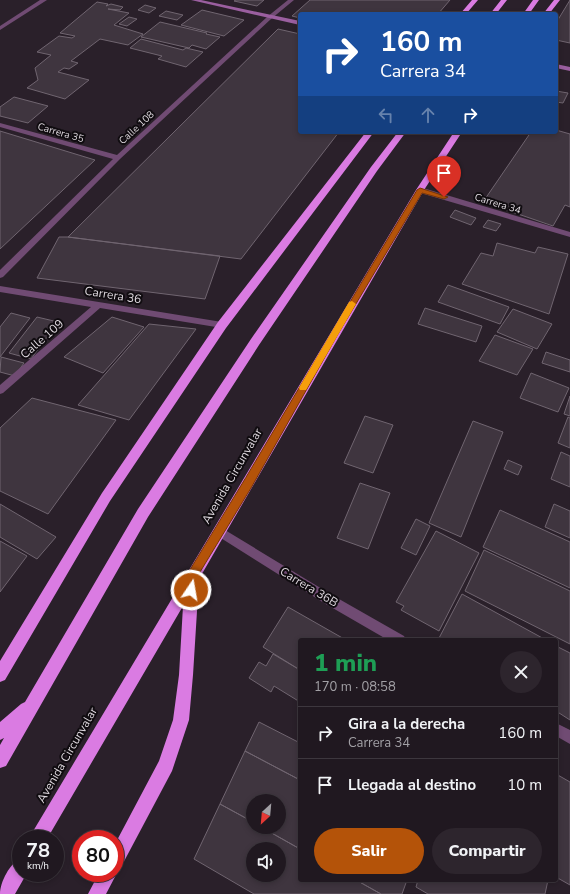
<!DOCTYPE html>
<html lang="es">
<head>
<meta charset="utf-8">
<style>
	:root { --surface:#201820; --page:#2d252d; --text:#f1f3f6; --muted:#a2a0a5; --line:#3d373e; --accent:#b45309 }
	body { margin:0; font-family:"Nunito Sans",sans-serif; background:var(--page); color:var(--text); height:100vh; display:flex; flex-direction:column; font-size:15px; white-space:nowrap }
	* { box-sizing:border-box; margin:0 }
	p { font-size:13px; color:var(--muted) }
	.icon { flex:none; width:22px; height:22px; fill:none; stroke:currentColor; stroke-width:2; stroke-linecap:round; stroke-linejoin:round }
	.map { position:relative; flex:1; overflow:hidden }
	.side { position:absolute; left:298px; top:638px; width:260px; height:244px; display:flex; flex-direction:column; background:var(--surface); border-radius:4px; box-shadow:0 2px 6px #0003,0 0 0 1px var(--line) }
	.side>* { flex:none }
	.guide { position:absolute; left:298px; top:12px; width:260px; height:122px; border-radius:4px; box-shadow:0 2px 6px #0003,0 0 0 1px var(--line); background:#1a4fa0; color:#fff; overflow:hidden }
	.needle { width:26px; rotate:206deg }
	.tools { position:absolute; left:246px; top:794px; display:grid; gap:8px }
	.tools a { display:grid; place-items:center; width:40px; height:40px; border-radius:50%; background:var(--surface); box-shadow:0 2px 6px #0003,0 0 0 1px var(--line); font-size:20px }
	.speed { position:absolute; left:12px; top:830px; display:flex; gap:8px; font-size:20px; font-weight:700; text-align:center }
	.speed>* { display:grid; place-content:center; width:52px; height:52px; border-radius:50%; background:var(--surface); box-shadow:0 2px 6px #0003,0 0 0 1px var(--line); line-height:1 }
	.speed small { font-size:10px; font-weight:400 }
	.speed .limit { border:6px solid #d22; background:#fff; color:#111 }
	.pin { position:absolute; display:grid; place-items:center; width:34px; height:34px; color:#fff; margin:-41px -17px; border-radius:50% 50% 50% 0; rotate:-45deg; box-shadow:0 0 4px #0007 }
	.pin .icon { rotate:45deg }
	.me { position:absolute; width:44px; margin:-22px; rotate:12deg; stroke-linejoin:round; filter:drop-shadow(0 0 3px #0008) }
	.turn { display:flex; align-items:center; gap:14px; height:84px; padding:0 16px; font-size:18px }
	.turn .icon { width:52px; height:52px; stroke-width:2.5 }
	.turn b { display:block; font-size:28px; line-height:34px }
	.lanes { display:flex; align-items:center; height:38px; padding:0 16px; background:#0003; justify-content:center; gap:20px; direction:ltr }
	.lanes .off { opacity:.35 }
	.round { display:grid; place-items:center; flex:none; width:42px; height:42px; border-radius:21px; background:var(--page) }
	.summary { display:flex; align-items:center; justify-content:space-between; height:68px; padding:0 16px }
	h1 { font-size:24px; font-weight:800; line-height:30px; color:#1e9e55 }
	.button { display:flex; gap:8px; margin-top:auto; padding:8px 16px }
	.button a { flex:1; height:46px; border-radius:24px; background:var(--accent); color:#fff; font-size:16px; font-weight:800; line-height:46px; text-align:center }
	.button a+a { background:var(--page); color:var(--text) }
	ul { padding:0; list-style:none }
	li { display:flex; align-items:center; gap:12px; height:52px; padding:0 16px; border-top:1px solid var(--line) }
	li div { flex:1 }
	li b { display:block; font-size:15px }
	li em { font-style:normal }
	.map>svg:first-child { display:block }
</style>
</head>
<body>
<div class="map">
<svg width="570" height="894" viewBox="0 0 570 894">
	<rect width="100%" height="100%" fill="#2a202a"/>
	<path fill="#3f353f" stroke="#706570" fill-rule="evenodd" d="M236 0H264L257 6 234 1Z
		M310 0H450L438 14 365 13 363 14H300V18L292 16Z
		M570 0V43L556 40V23Z
		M97 2 108 4 106 6 111 4 123 7 120 10 108 9 129 13 114 25 143 34 128 45 100 39 71 61 78 63 69 69 64 68 58 72 89 80 65 99 27 88 38 80 35 68 51 55 37 52 59 36 72 38 75 36 60 33Z
		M145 5 156 8 149 13 138 10Z
		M202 10 244 20 224 36 181 25Z
		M166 11 183 15 177 20 159 16Z
		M129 17 137 19 127 26 119 24Z
		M160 22 207 33 206 34 220 37 206 49 192 45 189 48 141 37Z
		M278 29 300 34V132H339L241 259 68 237Z
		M141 39 183 50 186 48 203 52 186 67 158 59 162 56 130 48Z
		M556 91 568 93 563 103 556 102Z
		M14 97 48 106 28 123 0 116V107Z
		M556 130 570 134V207L565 205 553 226 483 202 531 132H556Z
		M0 131 95 160 0 249Z
		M455 210 476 218 471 225 450 217Z
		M488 220 501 224 496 231 483 227Z
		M59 237H68L220 256 205 299 37 278Z
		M497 243 535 253 538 247 568 254 549 314 462 284 481 253 493 256Z
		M448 285 509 307 500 324 438 302Z
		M425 308 482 326 476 342 418 324Z
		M513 309 552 324 537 349 497 332Z
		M11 313 30 318 0 357V327Z
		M37 317 58 322 31 359 9 353Z
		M112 317 144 327 103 373 64 357Z
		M149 324 196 329 129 420 78 405Z
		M495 335 533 349 517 375 479 361Z
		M546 352 570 360V372L542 363Z
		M1 357 24 363 15 376 0 372Z
		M531 373 569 388 558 412 520 398Z
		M570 396V416L564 414Z
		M32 398 116 420 48 514 0 491V428Z
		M365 416 393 425 373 473 344 463Z
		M568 417 570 418V448L558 443Z
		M473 421 503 432 461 537 429 523Z
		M561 452 570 456V487L551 479Z
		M508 460 522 466 518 475 504 469Z
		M360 483 390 493 368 549 337 538Z
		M0 504 56 537 37 559 0 537Z
		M554 504 570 511V538L545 527Z
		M500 510 570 542V588L483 547Z
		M416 519 430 526 416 555 401 548Z
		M436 531 479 553 439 631 401 610 404 606 396 602Z
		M0 541 27 556 0 592Z
		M484 550 570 591V644L465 591Z
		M462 594 546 640H438Z
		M288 607 346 640H300V670L263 647Z
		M556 646 570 653V720L556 711Z
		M273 654 300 670V702L274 686 271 692 249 678 259 662 266 666Z
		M259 722 300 743V780L245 751Z
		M245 751 300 780V849L261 827H279V801H253V822L220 804Z
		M556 774 570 782V885L556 877Z
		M220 804 253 822V827H261L300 849V880H356L381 894H254L194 859ZM253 849H279V875H253Z
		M356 880H407L402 894H381Z
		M418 880H548L545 894H428L416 887Z"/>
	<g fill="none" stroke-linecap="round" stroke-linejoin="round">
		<path fill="#704b73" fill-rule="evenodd" d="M40 0H47L0 30V26Z
			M288 0H294L271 19 120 159 3 277 0 278V270L113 159 0 127V123L117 155 267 17Z
			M417 188H423L570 232V237L417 192Z
			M0 286 222 322 226 325 222 328 100 308 3 393 0 394V385L91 307 0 292Z
			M220 527 332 595 404 636 406 640H388L324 603 216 535 215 532 216 529Z
			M556 723 570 730V744L556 736Z"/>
		<path fill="#9b5fa0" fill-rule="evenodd" d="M191 0H201L300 21V25Z
			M556 64 570 67V71L556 68Z"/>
		<path fill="#da7be2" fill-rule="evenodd" d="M472 0H478L466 14H460Z
			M501 0H507L496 14H490Z
			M533 0H539L529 14H523Z
			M554 0H560L549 14H543Z
			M366 132H374L226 328 110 501 5 680 0 682V661L102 493 218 322Z
			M398 132H406L377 171 259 345 148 517 6 766 0 768V745L4 738 0 740V722L21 704 25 702 138 509 251 339 371 167Z
			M454 132H462L424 190 199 579 193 675 189 720 172 771 121 867 115 870 117 873 106 894H88L99 873H115V844L159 761 173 720 179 675 183 606 47 839H30L32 833 416 190Z
			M21 858V873H27L15 894H0C0 882 10 863 21 858Z"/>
	</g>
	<path fill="#b45309" stroke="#753606" d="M420 188 448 197 444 199 422 193 338 334 251 488 197 577 195 594 191 595 187 594 186 590 188 573C266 446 340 317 417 190Z"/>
	<path fill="#f59e0b" d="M352 301 356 304 306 390H300L299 388 300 386 349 302Z"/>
	<g text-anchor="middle" stroke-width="4" stroke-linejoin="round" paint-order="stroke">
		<g font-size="10" fill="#dfd9df" stroke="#100c10">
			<text transform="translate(136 127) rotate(-43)" y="4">Calle 108</text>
			<text transform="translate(61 132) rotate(16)" y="4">Carrera 35</text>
			<text transform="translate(498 203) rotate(17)" y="4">Carrera 34</text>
		</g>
		<g font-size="12" fill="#dfd9df" stroke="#100c10">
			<text transform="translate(113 295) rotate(9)" y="4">Carrera 36</text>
			<text transform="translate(42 339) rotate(-41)" y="4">Calle 109</text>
			<text transform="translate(232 476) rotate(-60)" y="4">Avenida Circunvalar</text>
			<text transform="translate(309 587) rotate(31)" y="4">Carrera 36B</text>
			<text transform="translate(67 755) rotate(-60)" y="4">Avenida Circunvalar</text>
		</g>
	</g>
</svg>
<div class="tools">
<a><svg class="needle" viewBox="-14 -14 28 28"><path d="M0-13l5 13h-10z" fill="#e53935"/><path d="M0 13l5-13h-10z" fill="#a2a0a5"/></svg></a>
<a><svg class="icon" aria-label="sound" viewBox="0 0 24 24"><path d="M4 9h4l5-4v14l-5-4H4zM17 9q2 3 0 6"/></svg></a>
</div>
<div class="speed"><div>78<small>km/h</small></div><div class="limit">80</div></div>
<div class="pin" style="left:444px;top:197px;background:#d93025"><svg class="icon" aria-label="arrive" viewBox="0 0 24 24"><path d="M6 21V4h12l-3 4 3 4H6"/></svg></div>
<svg class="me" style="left:191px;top:590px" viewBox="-20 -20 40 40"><circle r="17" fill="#b45309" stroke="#fff" stroke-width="3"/><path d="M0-11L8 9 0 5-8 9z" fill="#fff"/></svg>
<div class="guide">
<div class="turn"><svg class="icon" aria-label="right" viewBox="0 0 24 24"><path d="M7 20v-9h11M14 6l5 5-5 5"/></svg><div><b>160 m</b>Carrera 34</div></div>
<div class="lanes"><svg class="icon off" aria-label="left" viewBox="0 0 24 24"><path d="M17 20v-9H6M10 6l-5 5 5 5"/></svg><svg class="icon off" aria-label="ahead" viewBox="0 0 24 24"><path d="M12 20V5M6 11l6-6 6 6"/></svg><svg class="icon" aria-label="right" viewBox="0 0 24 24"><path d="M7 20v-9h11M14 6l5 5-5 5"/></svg></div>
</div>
<section class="side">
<div class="summary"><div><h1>1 min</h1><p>170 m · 08:58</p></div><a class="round"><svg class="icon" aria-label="close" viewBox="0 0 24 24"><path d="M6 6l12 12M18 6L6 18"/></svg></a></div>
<ul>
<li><svg class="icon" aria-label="right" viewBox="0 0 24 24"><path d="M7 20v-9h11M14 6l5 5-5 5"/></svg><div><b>Gira a la derecha</b><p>Carrera 34</p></div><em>160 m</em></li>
<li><svg class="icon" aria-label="arrive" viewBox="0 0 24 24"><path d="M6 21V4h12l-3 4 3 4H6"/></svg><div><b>Llegada al destino</b></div><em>10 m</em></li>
</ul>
<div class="button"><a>Salir</a><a>Compartir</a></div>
</section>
</div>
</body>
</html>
